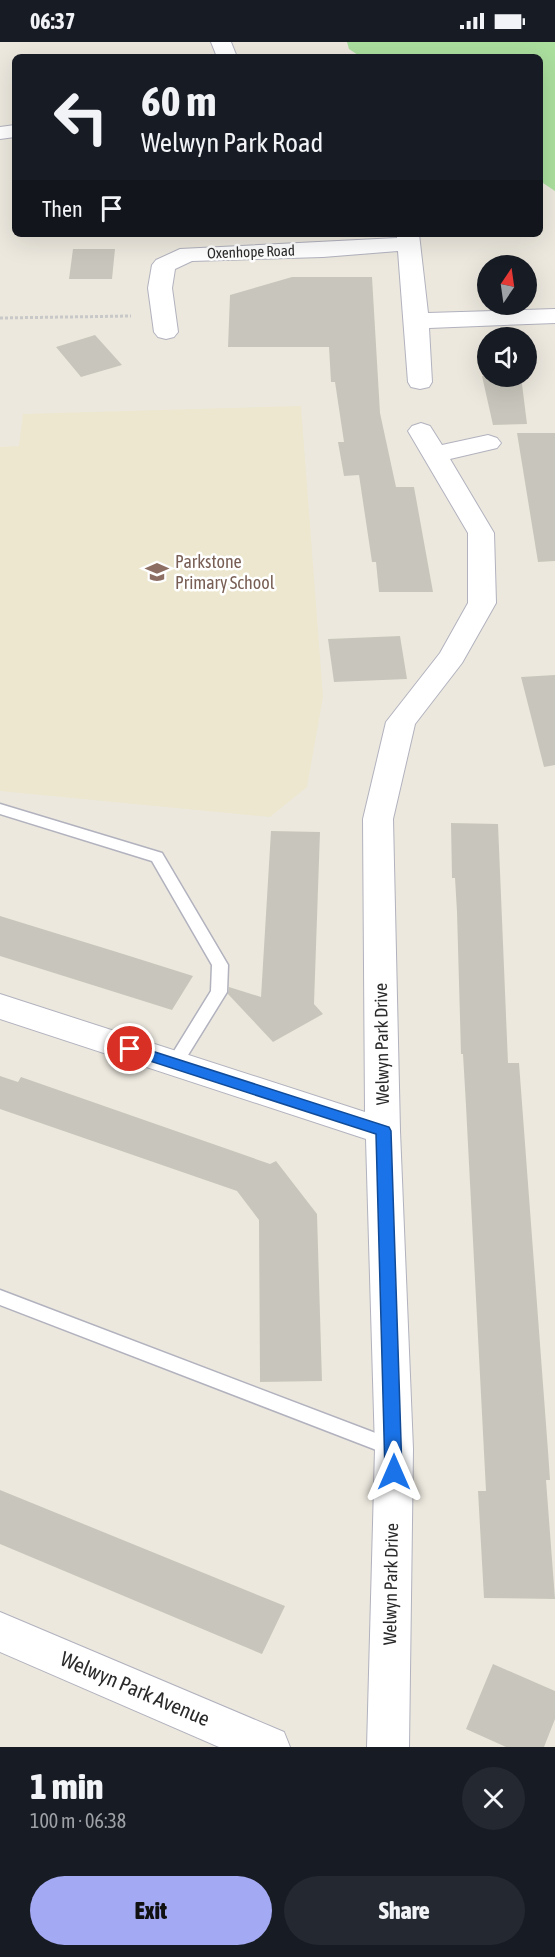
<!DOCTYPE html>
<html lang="en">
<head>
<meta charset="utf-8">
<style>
	:root { --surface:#171b24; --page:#242831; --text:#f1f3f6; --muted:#9ea1a6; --accent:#a4a9f3 }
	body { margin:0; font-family:"Asap Condensed",sans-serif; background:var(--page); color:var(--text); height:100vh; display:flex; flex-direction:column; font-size:22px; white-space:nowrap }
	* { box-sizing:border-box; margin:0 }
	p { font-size:20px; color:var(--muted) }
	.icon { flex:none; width:33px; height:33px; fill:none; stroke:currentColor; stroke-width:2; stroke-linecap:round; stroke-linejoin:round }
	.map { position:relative; height:1705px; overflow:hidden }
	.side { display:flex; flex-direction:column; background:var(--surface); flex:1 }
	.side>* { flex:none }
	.guide { position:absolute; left:12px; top:12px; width:531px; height:183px; border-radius:9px; box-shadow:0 6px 24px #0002; background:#171b24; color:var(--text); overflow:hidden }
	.needle { width:39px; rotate:13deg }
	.buttons { position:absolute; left:477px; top:213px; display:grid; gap:12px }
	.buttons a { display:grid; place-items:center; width:60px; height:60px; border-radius:50%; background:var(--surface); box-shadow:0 6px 24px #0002; font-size:30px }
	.pin { position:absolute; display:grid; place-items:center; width:51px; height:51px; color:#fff; margin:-26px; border:3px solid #fff; border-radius:50%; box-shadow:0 2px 6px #0007 }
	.me { position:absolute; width:66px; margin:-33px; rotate:0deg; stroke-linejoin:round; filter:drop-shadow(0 0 4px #0008) }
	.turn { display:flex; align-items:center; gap:21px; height:126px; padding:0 30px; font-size:27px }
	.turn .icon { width:78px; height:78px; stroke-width:2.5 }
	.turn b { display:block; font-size:42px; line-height:51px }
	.then { display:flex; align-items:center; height:57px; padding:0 30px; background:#0003; gap:12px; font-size:22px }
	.round { display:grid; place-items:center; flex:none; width:63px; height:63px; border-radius:32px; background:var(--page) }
	.headline { display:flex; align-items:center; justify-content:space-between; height:102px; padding:0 30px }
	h1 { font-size:36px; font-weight:800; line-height:45px }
	.primary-button { display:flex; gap:12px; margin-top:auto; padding:12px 30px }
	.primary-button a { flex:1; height:69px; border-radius:36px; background:var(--accent); color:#111; font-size:24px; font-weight:800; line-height:69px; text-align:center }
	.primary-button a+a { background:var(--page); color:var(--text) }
	.status { display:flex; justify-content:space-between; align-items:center; height:42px; padding:0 30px; background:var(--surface); direction:ltr }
	.status svg { height:16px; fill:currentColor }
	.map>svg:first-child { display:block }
</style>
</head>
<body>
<div class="status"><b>06:37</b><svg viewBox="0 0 49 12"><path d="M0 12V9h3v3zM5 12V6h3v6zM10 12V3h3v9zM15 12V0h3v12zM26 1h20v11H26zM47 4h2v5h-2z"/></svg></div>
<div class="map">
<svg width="555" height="1705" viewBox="0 0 555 1705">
	<rect width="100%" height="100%" fill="#ece8de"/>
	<path fill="#ece7ce" d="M301 364 323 655 307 745 270 775 0 749V405L19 404 23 372Z"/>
	<path fill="#abdf9e" d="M347 0H555V149L540 139V15H361L349 7Z"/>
	<path fill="#c8c6bc" d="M73 207H115L112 237H69Z
		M292 235H372L380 371 396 445H414L433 550H379L376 520H372L359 433 344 434 338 400H344L335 340H331L329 305H228L230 253Z
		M95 293 122 323 81 335 56 305Z
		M482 334H521L527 382 493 383Z
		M517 391H555V519L538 520Z
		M400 594 407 637 334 640 328 597Z
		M555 633V723L544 725 521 635Z
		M451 781 498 782 508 1021H519L548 1409 550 1438H546L555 1557 484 1556 478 1449H486L466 1064 463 1012H461L457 870 455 836H452Z
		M271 789 320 790 314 962 323 972 273 1000 228 952 229 945 261 955Z
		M0 874 120 911 193 934 172 968 0 914Z
		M0 1034 18 1040 21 1035 270 1122 276 1119 317 1172 322 1339 260 1340 259 1178 237 1149 0 1067Z
		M0 1448 285 1564 262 1612 0 1502Z
		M493 1622 555 1649V1677L544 1705H506L466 1687Z"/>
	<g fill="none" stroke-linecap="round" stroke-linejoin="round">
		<g stroke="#b1b2be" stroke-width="3">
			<path id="lane" d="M0 762 162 811 228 923 227 950 180 1026 174 1028 168 1026 166 1022 211 949 212 923 152 819 0 772Z
				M0 1248 399 1400 401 1406 399 1412 392 1414 0 1263Z"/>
		</g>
		<g stroke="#b1b2be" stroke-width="2">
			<path id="street" d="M211 0H231L237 15H217Z
				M15 83V95L0 97V85Z
				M397 192H419L428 271 555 267V281L429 286 432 340 429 345 420 347 411 345 408 340 398 209 323 215 192 219 175 227 172 246 178 290 174 295 166 297 158 295 154 290 148 246 152 223 156 218 180 207 397 196Z
				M421 381 430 384 442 403 488 393 497 396 501 401 497 406 450 417 494 491 496 561 462 621 415 682 393 777 400 1089 413 1407 409 1705H367L375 1407 366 1097 0 977V952L365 1070 363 777 386 680 440 611 468 561V491L408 389 412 384Z
				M0 1570 284 1690 290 1705H219L0 1610Z"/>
		</g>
		<path stroke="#c8c8c8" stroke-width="3" stroke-dasharray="3 2" stroke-linecap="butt" d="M0 276 131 274"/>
		<use href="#lane" fill="#fff" fill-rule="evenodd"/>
		<use href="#street" fill="#fff" fill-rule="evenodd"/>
	</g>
	<path fill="#1a73e8" stroke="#114b97" stroke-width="1.5" d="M130 1002 389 1085 391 1089 402 1430 400 1435 394 1437 388 1435 385 1430 376 1092 125 1011 123 1007 125 1003Z"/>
	<defs>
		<g id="school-bare" transform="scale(1.8)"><path d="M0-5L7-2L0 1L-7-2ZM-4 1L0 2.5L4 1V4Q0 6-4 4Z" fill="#8d6e63" stroke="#fff" stroke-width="2.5" paint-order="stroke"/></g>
	</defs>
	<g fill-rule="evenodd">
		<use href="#school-bare" x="157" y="530"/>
	</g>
	<g text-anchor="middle" stroke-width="5" stroke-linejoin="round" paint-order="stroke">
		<g font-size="15" fill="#2b2b2b" stroke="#fff">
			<text transform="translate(251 210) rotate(-2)" y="5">Oxenhope Road</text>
		</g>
		<g font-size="18" fill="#785e54" stroke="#fff" text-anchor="start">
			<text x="175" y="526">Parkstone<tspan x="175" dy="21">Primary School</tspan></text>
		</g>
		<g font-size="18" fill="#2b2b2b" stroke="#fff">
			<text transform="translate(382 1002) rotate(-91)" y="6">Welwyn Park Drive</text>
			<text transform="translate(391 1542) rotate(-89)" y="6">Welwyn Park Drive</text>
		</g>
		<g font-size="21" fill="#2b2b2b" stroke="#fff">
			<text transform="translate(135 1647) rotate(23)" y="7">Welwyn Park Avenue</text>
		</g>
	</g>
</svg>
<div class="buttons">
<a><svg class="needle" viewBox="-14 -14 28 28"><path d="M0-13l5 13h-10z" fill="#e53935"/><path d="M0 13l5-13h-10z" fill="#9ea1a6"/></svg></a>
<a><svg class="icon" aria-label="sound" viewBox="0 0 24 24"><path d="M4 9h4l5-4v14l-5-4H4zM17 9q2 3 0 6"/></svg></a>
</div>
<div class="pin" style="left:130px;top:1007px;background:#d93025"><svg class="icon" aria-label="arrive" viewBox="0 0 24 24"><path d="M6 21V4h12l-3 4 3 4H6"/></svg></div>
<svg class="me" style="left:394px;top:1430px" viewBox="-20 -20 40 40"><path d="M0-17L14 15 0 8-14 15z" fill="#1a73e8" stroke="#fff" stroke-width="4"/></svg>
<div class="guide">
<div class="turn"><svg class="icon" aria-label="left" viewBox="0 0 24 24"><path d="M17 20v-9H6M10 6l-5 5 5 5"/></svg><div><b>60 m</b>Welwyn Park Road</div></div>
<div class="then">Then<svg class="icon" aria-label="arrive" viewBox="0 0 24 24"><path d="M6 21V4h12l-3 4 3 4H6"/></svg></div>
</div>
</div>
<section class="side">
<div class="headline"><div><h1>1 min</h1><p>100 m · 06:38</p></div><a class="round"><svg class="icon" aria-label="close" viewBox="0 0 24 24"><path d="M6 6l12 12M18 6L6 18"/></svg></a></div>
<div class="primary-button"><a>Exit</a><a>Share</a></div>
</section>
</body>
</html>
